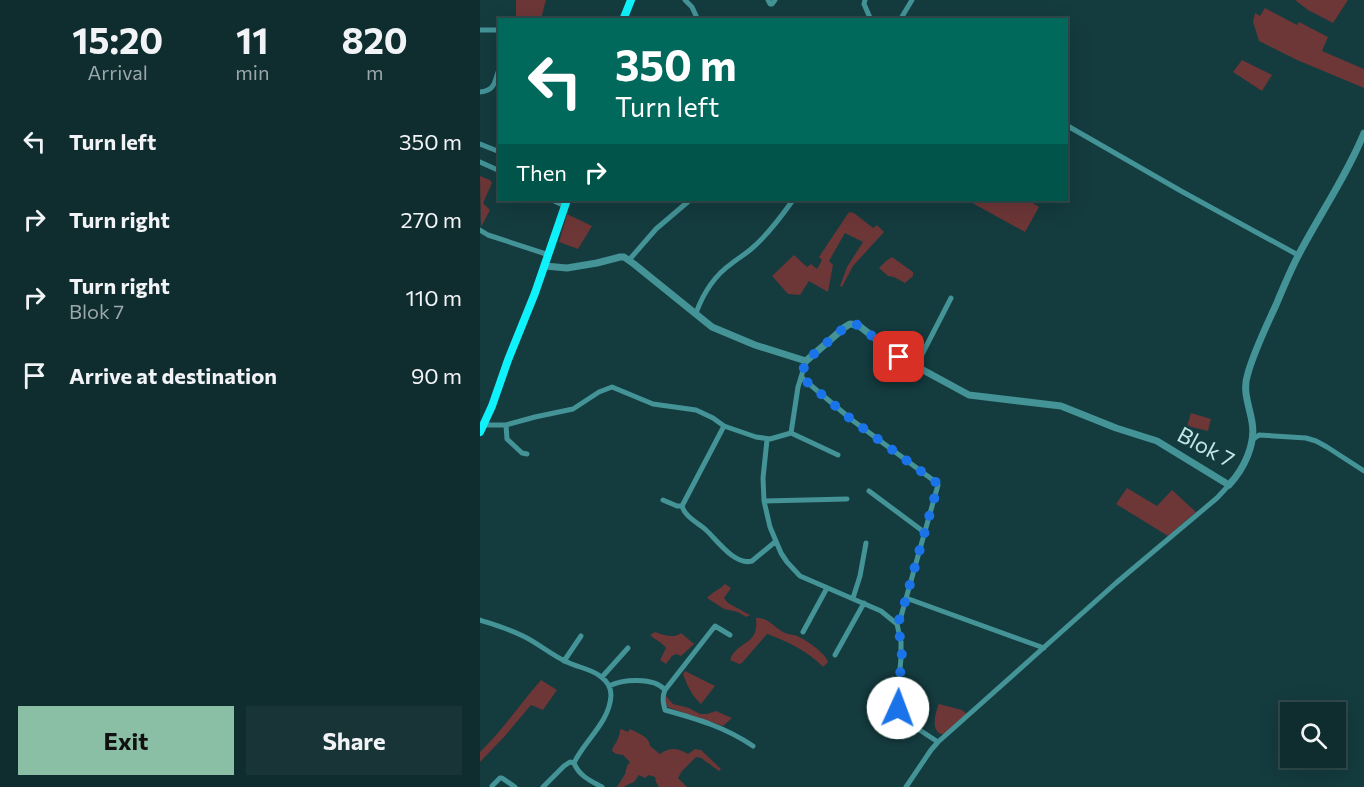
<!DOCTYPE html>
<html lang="en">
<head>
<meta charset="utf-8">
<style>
	:root { --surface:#0f2c2e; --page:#183436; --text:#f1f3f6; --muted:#9ba7aa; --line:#2f484a; --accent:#8abfa5 }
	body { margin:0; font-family:Commissioner,sans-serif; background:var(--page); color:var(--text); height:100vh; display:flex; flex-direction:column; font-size:22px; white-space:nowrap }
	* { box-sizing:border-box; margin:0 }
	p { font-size:20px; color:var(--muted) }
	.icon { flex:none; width:33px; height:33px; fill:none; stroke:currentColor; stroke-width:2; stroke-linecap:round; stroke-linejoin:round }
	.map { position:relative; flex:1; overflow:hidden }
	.drawer { display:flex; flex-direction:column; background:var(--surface); width:480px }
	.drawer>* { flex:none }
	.guide { position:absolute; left:18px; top:18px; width:570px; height:183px; border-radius:0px; box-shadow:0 6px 24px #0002,0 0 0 2px var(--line); background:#00695c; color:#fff; overflow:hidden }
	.buttons { position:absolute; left:800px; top:702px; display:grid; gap:12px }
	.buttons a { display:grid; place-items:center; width:66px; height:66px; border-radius:0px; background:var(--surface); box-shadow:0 6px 24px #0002,0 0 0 2px var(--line); font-size:30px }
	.pin { position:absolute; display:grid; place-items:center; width:51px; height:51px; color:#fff; margin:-26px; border-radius:12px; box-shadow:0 3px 9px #0006 }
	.me { position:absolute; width:66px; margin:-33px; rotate:2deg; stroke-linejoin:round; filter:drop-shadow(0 0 4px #0008) }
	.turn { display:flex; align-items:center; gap:21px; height:126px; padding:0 18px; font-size:27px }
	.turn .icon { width:78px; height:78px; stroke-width:2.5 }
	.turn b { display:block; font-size:42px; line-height:51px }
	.then { display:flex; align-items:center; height:57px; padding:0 18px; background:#0003; gap:12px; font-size:22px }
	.eta { display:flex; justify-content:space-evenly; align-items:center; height:102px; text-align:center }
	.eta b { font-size:36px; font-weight:700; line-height:42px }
	.primary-button { display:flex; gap:12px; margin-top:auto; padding:12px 18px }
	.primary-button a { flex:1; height:69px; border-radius:0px; background:var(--accent); color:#111; font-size:24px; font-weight:700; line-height:69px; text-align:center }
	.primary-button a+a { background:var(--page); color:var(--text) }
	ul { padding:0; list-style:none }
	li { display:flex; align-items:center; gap:18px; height:78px; padding:0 18px }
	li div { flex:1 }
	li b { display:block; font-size:22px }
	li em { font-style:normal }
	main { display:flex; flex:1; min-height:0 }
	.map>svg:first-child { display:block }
</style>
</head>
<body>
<main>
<section class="drawer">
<div class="eta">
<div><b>15:20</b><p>Arrival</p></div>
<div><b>11</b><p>min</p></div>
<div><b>820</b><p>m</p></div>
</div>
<ul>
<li><svg class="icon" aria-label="left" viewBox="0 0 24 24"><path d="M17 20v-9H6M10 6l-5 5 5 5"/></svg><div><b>Turn left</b></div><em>350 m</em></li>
<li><svg class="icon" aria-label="right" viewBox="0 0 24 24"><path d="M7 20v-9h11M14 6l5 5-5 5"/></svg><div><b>Turn right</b></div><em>270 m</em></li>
<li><svg class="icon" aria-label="right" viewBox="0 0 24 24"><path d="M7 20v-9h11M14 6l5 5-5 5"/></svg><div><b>Turn right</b><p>Blok 7</p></div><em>110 m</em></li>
<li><svg class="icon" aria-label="arrive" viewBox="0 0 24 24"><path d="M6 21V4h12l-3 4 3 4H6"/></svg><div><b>Arrive at destination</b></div><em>90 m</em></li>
</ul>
<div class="primary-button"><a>Exit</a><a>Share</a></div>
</section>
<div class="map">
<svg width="884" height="787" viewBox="0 0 884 787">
	<rect width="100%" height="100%" fill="#143b3e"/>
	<path fill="#6d3637" d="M36 0H66L61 19H36Z
		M815 0H868L853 23 828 10Z
		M785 8 817 25 819 22 848 37 842 51 884 69V88L817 60 779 41 773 22 775 13 780 16Z
		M762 60 792 75 782 91 753 72Z
		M0 176 10 180 12 183 3 203 10 210 1 227Z
		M487 200H548L559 207 545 232Z
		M369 212 374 213 393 228 397 225 404 232 373 266 362 287 360 286 367 267 383 242 365 233 349 261 353 265 348 292 329 281 320 295 308 294 292 276 314 255 327 267 331 264 337 269 342 260 339 257Z
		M87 214 112 226 98 249 79 242Z
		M412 257 433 272V276L425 283 414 277 408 276 399 268 406 261Z
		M711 413 731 419 728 431 707 426Z
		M647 488 677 506 692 490 716 512 688 536 636 504Z
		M245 584 251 588 244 598 248 603 270 615 266 617 258 612 244 609 227 598C232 592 239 590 245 584Z
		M276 618C289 617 294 628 305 633 309 635 315 634 319 637 329 642 344 652 348 662L343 667C329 652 307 641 287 634L262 663 259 664 250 660C257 640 279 647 276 618Z
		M175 632C184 635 193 639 201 633L214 644 201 656 196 654 192 656 186 664 180 660 186 648C182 642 175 640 170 635Z
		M205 671 235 686 221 704C212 696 207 685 203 674Z
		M61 680 77 690 63 710 51 705 24 737 0 762V752C23 730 40 704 61 680Z
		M186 696 193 704 209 708 220 714H227L236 711 252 718 243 726 187 707 185 699Z
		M459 704 482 710 487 714 464 734C462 734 460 734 459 733 451 728 456 710 459 704Z
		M141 729 148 732 150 729C159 734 169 736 170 746L180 754C190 747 197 748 208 754L215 749 221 750 241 769 239 771 221 758 216 757 202 771 198 778 207 787H179L176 782 175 777 169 775 165 778 159 775 154 782 147 785 144 787H137L145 774 147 766 150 762 143 755 136 754 132 751C133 744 139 742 140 730Z"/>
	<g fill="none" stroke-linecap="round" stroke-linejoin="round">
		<path stroke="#439397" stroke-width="5" d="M205 0 212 7 218 20
			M288 0 290 4H292L295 0
			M385 0 384 4 391 20
			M420 20 432 0
			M0 30H20
			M0 92C17 90 14 80 20 67
			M586 125 701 191 818 255
			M0 144 20 152
			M0 162 20 171
			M72 200 85 206
			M0 230 8 235 69 255
			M149 260 176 229 210 200
			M216 313C223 294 234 276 251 264 257 259 264 255 270 250 287 236 301 217 313 200
			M436 366 471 298
			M321 377 372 420 457 483 458 485 420 620 417 624
			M4 425H26L55 417 93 409 119 392 132 387 173 404 216 410 233 418 244 426 276 437 290 439 311 433 358 455
			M26 425 27 439 42 453 47 454
			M244 426 202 506C205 517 217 522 226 530 237 540 255 566 272 561L295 542
			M311 433 318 387 326 361
			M287 440 283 478 284 501 290 527 301 553 307 562 320 576 401 611 417 624 421 642V658L417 700 418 708 432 725 458 742
			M772 440 779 435 826 438 836 441 847 447 884 471
			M389 491 444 532
			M183 500 197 506H202
			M284 501 367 499
			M373 598 380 576 386 543
			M426 598 564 648
			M0 620C15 625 29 629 43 636 58 643 71 655 87 662 97 667 111 669 120 676 127 681 131 687 131 695 130 722 104 741 94 763 99 776 111 781 122 787
			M323 632 347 588
			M250 635 235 626 185 690C182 697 183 702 185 710 217 719 245 727 273 746
			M355 655 384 603
			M84 661 101 636
			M122 677 148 648
			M129 686C143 679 174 677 185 690
			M12 786 20 778H22L35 787
			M63 787 84 766 90 762 94 763
			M426 787 451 750 458 742 636 583 737 498 749 485"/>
		<path stroke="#439397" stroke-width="7" d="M65 266 87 268 117 263 140 257H144L154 264 232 327 275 345 326 361 365 327 370 324 378 325 419 357 489 395 581 406 636 428 677 441 749 485C764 469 776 444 772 422 769 404 762 391 768 373 775 349 786 327 796 305 803 288 810 271 819 254 840 214 867 175 884 133"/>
		<path stroke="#0ff1fb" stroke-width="8" d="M143 20 151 0
			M0 432 12 406 28 360 55 293 87 200"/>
	</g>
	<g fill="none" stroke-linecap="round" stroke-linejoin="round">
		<path stroke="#1a73e8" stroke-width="10" stroke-dasharray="0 18" d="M418 708 417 700 422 658 421 642 417 624 421 616 458 485 457 483 372 420 321 377 326 361 365 327 370 324 378 325 419 357"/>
	</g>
	<g text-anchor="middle" stroke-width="6" stroke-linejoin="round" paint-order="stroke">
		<g font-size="22" fill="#c2e5e6" stroke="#143b3e">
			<text transform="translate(726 447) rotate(28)" y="8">Blok 7</text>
		</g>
	</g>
</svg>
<div class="buttons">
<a><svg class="icon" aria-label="search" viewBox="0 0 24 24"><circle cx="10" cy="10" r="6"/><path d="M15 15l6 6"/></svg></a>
</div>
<div class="pin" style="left:419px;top:357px;background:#d93025"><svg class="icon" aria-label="arrive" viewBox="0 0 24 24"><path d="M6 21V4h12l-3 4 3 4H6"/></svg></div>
<svg class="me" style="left:418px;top:708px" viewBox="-20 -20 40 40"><circle r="19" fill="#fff"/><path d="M0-13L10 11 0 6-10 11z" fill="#1a73e8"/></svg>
<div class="guide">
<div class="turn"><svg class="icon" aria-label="left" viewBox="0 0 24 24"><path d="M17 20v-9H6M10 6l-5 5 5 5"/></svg><div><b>350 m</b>Turn left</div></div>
<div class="then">Then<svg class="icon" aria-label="right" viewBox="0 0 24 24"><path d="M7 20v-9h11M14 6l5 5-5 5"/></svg></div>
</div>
</div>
</main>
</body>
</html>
